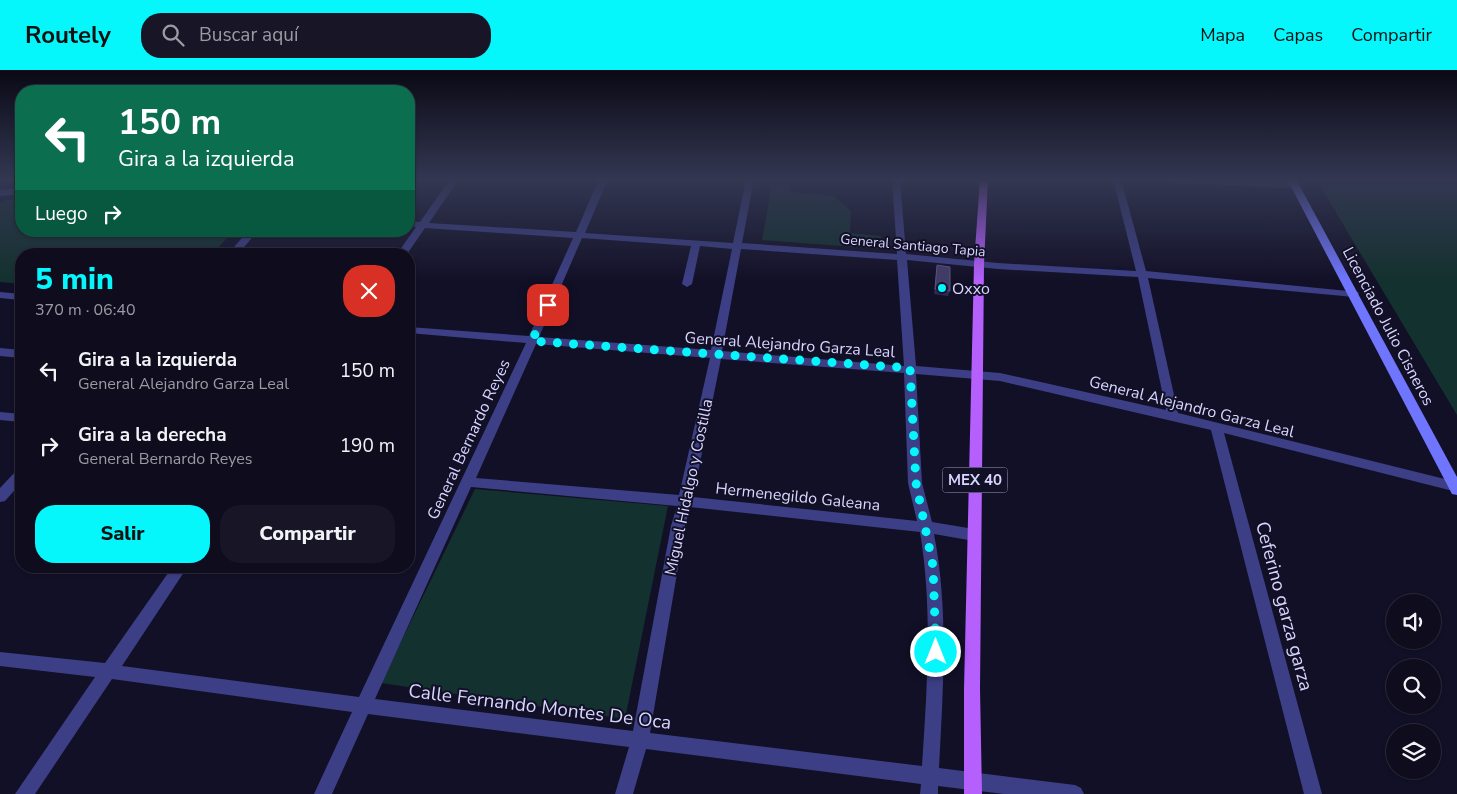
<!DOCTYPE html>
<html lang="es">
<head>
<meta charset="utf-8">
<style>
	:root { --surface:#0e0c1d; --page:#171526; --text:#f1f3f6; --muted:#9b9ba4; --line:#2e2c3b; --accent:#05f7fc }
	body { margin:0; font-family:"Nunito Sans",sans-serif; background:var(--page); color:var(--text); height:100vh; display:flex; flex-direction:column; font-size:19px; white-space:nowrap }
	* { box-sizing:border-box; margin:0 }
	p { font-size:16px; color:var(--muted) }
	.icon { flex:none; width:28px; height:28px; fill:none; stroke:currentColor; stroke-width:2; stroke-linecap:round; stroke-linejoin:round }
	.map { position:relative; flex:1; overflow:hidden }
	.side { position:absolute; left:15px; top:178px; width:400px; height:325px; display:flex; flex-direction:column; background:var(--surface); border-radius:20px; box-shadow:0 1px 4px #0004,0 0 0 1px var(--line) }
	.side>* { flex:none }
	.guide { position:absolute; left:15px; top:15px; width:400px; height:152px; border-radius:20px; box-shadow:0 1px 4px #0004,0 0 0 1px var(--line); background:#0b6e4f; color:#fff; overflow:hidden }
	.tools { position:absolute; left:1386px; top:524px; display:grid; gap:10px }
	.tools a { display:grid; place-items:center; width:55px; height:55px; border-radius:50%; background:var(--surface); box-shadow:0 1px 4px #0004,0 0 0 1px var(--line); font-size:25px }
	.pin { position:absolute; display:grid; place-items:center; width:42px; height:42px; color:#fff; margin:-21px; border-radius:10px; box-shadow:0 2px 8px #0006 }
	.me { position:absolute; width:55px; margin:-28px; rotate:0deg; stroke-linejoin:round; filter:drop-shadow(0 0 4px #0008) }
	.turn { display:flex; align-items:center; gap:18px; height:105px; padding:0 20px; font-size:22px }
	.turn .icon { width:65px; height:65px; stroke-width:2.5 }
	.turn b { display:block; font-size:35px; line-height:42px }
	.then { display:flex; align-items:center; height:48px; padding:0 20px; background:#0003; gap:10px; font-size:19px }
	.round { display:grid; place-items:center; flex:none; width:52px; height:52px; border-radius:20px; background:var(--page) }
	.head { display:flex; align-items:center; justify-content:space-between; height:85px; padding:0 20px }
	h1 { font-size:30px; font-weight:800; line-height:38px; color:var(--accent) }
	.cta { display:flex; gap:10px; margin-top:auto; padding:10px 20px }
	.cta a { flex:1; height:58px; border-radius:20px; background:var(--accent); color:#111; font-size:20px; font-weight:800; line-height:58px; text-align:center }
	.cta a+a { background:var(--page); color:var(--text) }
	ul { padding:0; list-style:none }
	li { display:flex; align-items:center; gap:15px; height:75px; padding:0 20px }
	li div { flex:1 }
	li b { display:block; font-size:19px }
	li em { font-style:normal }
	header { display:flex; align-items:center; gap:30px; box-sizing:border-box; height:70px; padding:0 25px; background:var(--accent); color:#111 }
	header strong { font-size:24px }
	nav { display:flex; gap:28px; margin-inline-start:auto; font-size:18px }
	.search { width:350px; height:45px; background:var(--page); display:flex; align-items:center; gap:12px; box-sizing:border-box; padding:0 18px; border-radius:20px; color:var(--muted); font-size:19px }
	.map>svg:first-child { display:block }
</style>
</head>
<body>
<header>
<strong>Routely</strong>
<div class="search"><svg class="icon" aria-label="search" viewBox="0 0 24 24"><circle cx="10" cy="10" r="6"/><path d="M15 15l6 6"/></svg>Buscar aquí</div>
<nav><a>Mapa</a><a>Capas</a><a>Compartir</a></nav>
</header>
<div class="map">
<svg width="1457" height="724" viewBox="0 0 1457 724">
	<rect width="100%" height="100%" fill="#121027"/>
	<path fill="#13312e" d="M773 109H790L791 122 833 126 851 141 850 163 881 166 882 179 762 170Z
		M1316 109H1457V345Z
		M21 129V161H234L212 184H21V214L0 212V133L6 130Z
		M475 419 668 436 625 649 381 613Z"/>
	<g fill="none" stroke-linecap="round" stroke-linejoin="round">
		<path fill="#3c3f85" fill-rule="evenodd" d="M450 109H459L429 153 576 162 599 109H608L585 163 733 173 746 109H754L742 173 897 184 892 109H900L906 184 998 193 1136 201 1113 109H1121L1146 201 1358 222 1359 224 1354 227 1148 208 1178 343 1457 412V422L1224 363 1322 724H1304L1211 360 1000 311 916 304 922 413 932 452 974 459 979 461 981 465 979 469 974 471 934 464C949 541 943 620 939 698L1075 715 1081 718 1084 724H1004L938 716V724H920L921 714 646 679 633 724H615L629 677 368 644 332 724H314L352 642 112 609 35 724H15L95 607 0 596V582L105 593 173 496H188L122 596 359 627 526 273 409 263V257L529 266 573 168 425 158 407 184H397L416 157H409V151L420 152ZM582 168 691 176 682 214 687 217 692 214 700 176 732 179 711 280 539 267ZM741 179 897 190 904 296 722 281ZM907 190 998 199 1138 207 1166 340 1000 303 916 296ZM536 274 710 288 679 425 476 408ZM721 289 904 303 908 413 917 451 693 427ZM471 417 677 436 671 456 633 661 375 629ZM690 437 920 462C933 540 927 618 922 696L650 663 685 456Z
			M1151 109H1223L1294 112 1298 115 1294 118 1155 112Z
			M21 118V124L0 126V120Z
			M248 161H258L238 184H228Z
			M0 222 21 224V230L0 228Z
			M0 278 21 280V288L0 286Z
			M0 342 21 344V352L0 350Z
			M21 400V413L5 431 0 432V418L16 401Z"/>
		<path fill="#6f76fd" fill-rule="evenodd" d="M1287 109H1296L1457 407V425L1452 424Z"/>
		<path fill="#b55ffd" fill-rule="evenodd" d="M980 109H988L984 194 980 619 982 724H964V619L974 194Z"/>
	</g>
	<path fill="#2f2955" d="M937 195 950 221 948 226 934 224Z"/>
	<path fill="#413c67" stroke="#59547f" d="M937 195 950 197V221L935 219Z"/>
	<linearGradient id="sky" x2="0" y2="1"><stop stop-color="#0a0915"/><stop offset="0.52" stop-color="#333752"/><stop offset="1" stop-color="#333752" stop-opacity="0"/></linearGradient>
	<rect width="1457" height="211" fill="url(#sky)"/>
	<g fill="none" stroke-linecap="round" stroke-linejoin="round">
		<path stroke="#05f7fc" stroke-width="9" stroke-dasharray="0 16.2" d="M548 235 532 271 910 298 916 413 933 496 936 582"/>
	</g>
	<circle fill="#05f7fc" stroke="#121027" stroke-width="2" cx="942" cy="218" r="5"/>
	<g text-anchor="middle" stroke-width="4" stroke-linejoin="round" paint-order="stroke">
		<g font-size="14" fill="#d8d6fe" stroke="#121027">
			<text transform="translate(913 175) rotate(5)" y="5">General Santiago Tapia</text>
		</g>
		<rect fill="#121027" stroke="#9d9bbe" stroke-width="1" x="942.5" y="397.5" width="65" height="25" rx="4"/>
		<g font-size="15" font-weight="bold" fill="#d8d6fe">
			<text x="975" y="415">MEX 40</text>
		</g>
		<g font-size="16" fill="#d8d6fe" stroke="#121027" text-anchor="start">
			<text x="952" y="224">Oxxo</text>
		</g>
		<g font-size="16" fill="#d8d6fe" stroke="#121027">
			<text transform="translate(1389 256) rotate(62)" y="6">Licenciado Julio Cisneros</text>
			<text transform="translate(790 274) rotate(4)" y="6">General Alejandro Garza Leal</text>
			<text transform="translate(1192 336) rotate(14)" y="6">General Alejandro Garza Leal</text>
			<text transform="translate(468 369) rotate(-65)" y="6">General Bernardo Reyes</text>
			<text transform="translate(688 417) rotate(-78)" y="6">Miguel Hidalgo y Costilla</text>
			<text transform="translate(798 426) rotate(6)" y="6">Hermenegildo Galeana</text>
		</g>
		<g font-size="19" fill="#d8d6fe" stroke="#121027">
			<text transform="translate(1285 536) rotate(75)" y="7">Ceferino garza garza</text>
			<text transform="translate(540 636) rotate(7)" y="7">Calle Fernando Montes De Oca</text>
		</g>
	</g>
</svg>
<div class="tools">
<a><svg class="icon" aria-label="sound" viewBox="0 0 24 24"><path d="M4 9h4l5-4v14l-5-4H4zM17 9q2 3 0 6"/></svg></a>
<a><svg class="icon" aria-label="search" viewBox="0 0 24 24"><circle cx="10" cy="10" r="6"/><path d="M15 15l6 6"/></svg></a>
<a><svg class="icon" aria-label="layers" viewBox="0 0 24 24"><path d="M12 4l9 5-9 5-9-5zM3 14l9 5 9-5"/></svg></a>
</div>
<div class="pin" style="left:548px;top:235px;background:#d93025"><svg class="icon" aria-label="arrive" viewBox="0 0 24 24"><path d="M6 21V4h12l-3 4 3 4H6"/></svg></div>
<svg class="me" style="left:936px;top:582px" viewBox="-20 -20 40 40"><circle r="17" fill="#05f7fc" stroke="#fff" stroke-width="3"/><path d="M0-11L8 9 0 5-8 9z" fill="#fff"/></svg>
<div class="guide">
<div class="turn"><svg class="icon" aria-label="left" viewBox="0 0 24 24"><path d="M17 20v-9H6M10 6l-5 5 5 5"/></svg><div><b>150 m</b>Gira a la izquierda</div></div>
<div class="then">Luego<svg class="icon" aria-label="right" viewBox="0 0 24 24"><path d="M7 20v-9h11M14 6l5 5-5 5"/></svg></div>
</div>
<section class="side">
<div class="head"><div><h1>5 min</h1><p>370 m · 06:40</p></div><a class="round" style="background:#d93025;color:#fff"><svg class="icon" aria-label="close" viewBox="0 0 24 24"><path d="M6 6l12 12M18 6L6 18"/></svg></a></div>
<ul>
<li><svg class="icon" aria-label="left" viewBox="0 0 24 24"><path d="M17 20v-9H6M10 6l-5 5 5 5"/></svg><div><b>Gira a la izquierda</b><p>General Alejandro Garza Leal</p></div><em>150 m</em></li>
<li><svg class="icon" aria-label="right" viewBox="0 0 24 24"><path d="M7 20v-9h11M14 6l5 5-5 5"/></svg><div><b>Gira a la derecha</b><p>General Bernardo Reyes</p></div><em>190 m</em></li>
</ul>
<div class="cta"><a>Salir</a><a>Compartir</a></div>
</section>
</div>
</body>
</html>
